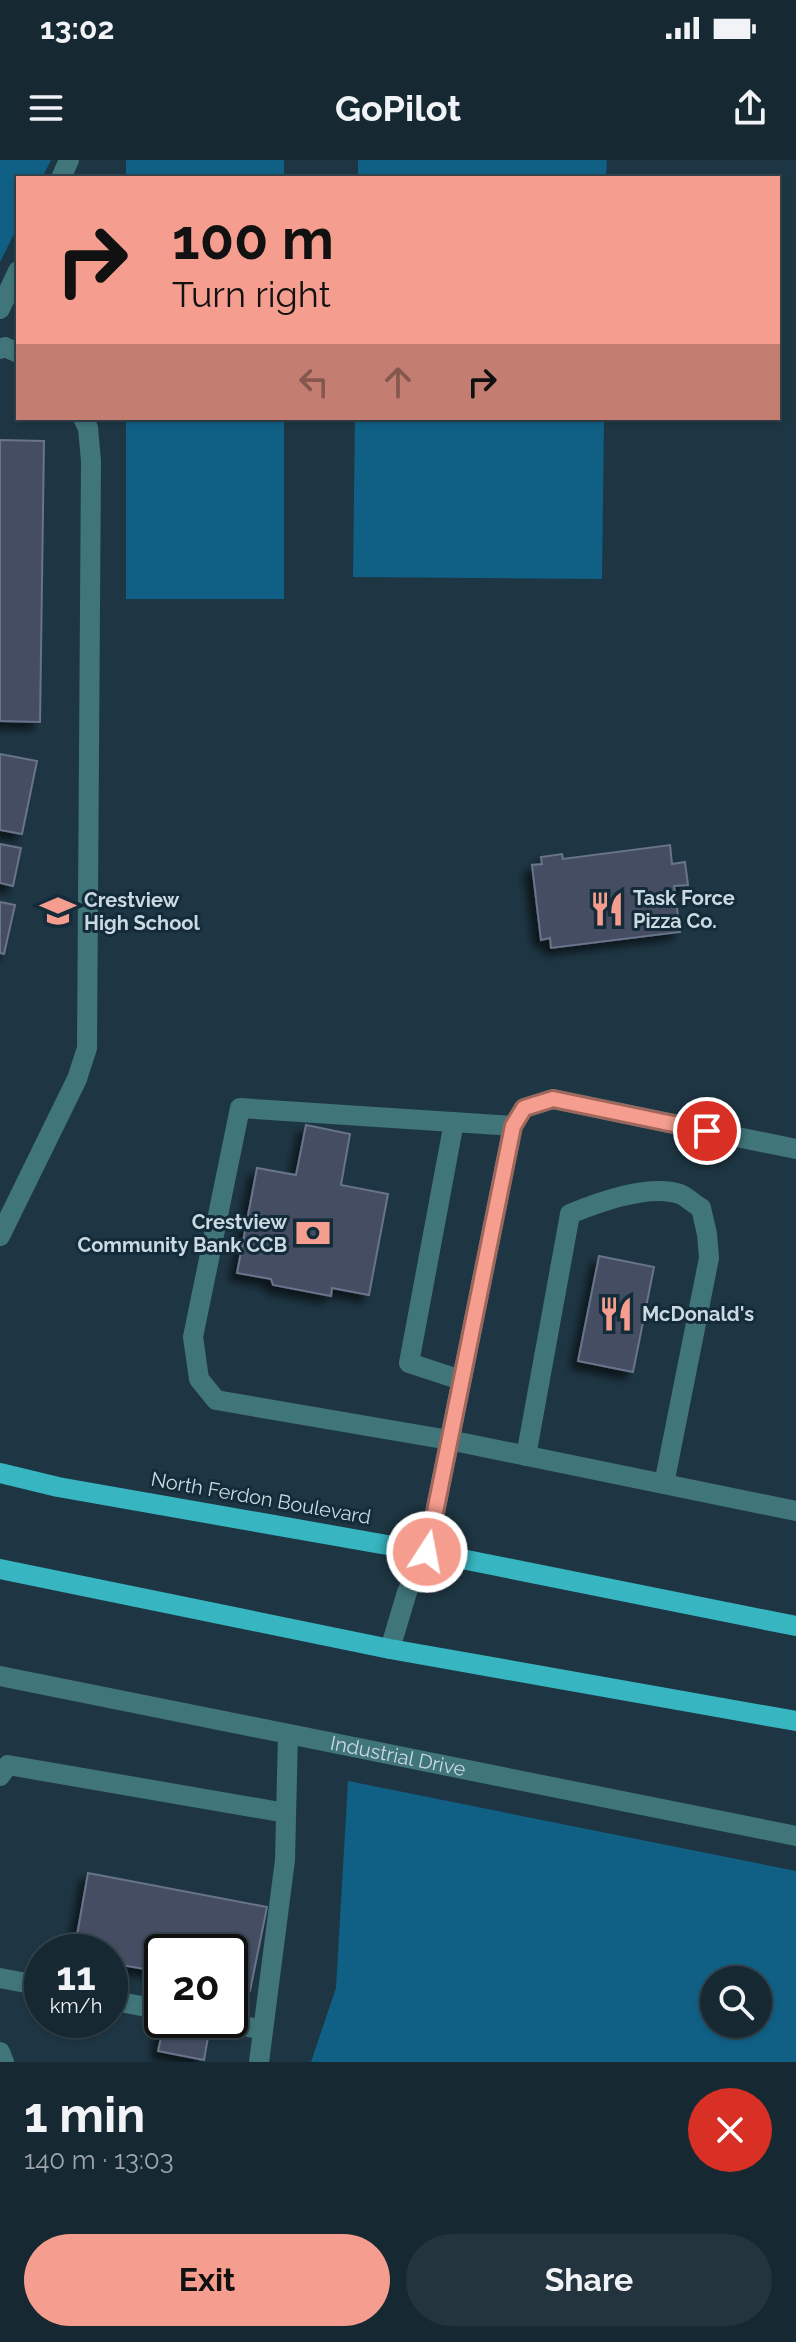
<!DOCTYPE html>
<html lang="en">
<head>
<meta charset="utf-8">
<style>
	:root { --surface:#162832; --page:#23343e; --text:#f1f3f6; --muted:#9ea6ac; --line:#35444d; --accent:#f59d8e }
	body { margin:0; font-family:Raleway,sans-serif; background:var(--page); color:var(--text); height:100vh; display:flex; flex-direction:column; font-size:30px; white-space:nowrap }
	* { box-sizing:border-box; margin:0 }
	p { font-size:26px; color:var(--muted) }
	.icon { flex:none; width:44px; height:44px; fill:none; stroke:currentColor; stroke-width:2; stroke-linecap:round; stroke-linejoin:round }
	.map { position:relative; height:1902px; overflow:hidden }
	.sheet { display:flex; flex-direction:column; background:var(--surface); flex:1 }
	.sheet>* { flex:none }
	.top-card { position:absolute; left:16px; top:16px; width:764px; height:244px; border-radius:0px; box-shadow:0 2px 6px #0004,0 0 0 2px var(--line); background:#f59d8e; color:#111; overflow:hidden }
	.buttons { position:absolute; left:700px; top:1806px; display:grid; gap:16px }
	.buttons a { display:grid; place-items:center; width:72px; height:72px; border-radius:50%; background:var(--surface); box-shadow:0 2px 6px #0004,0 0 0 2px var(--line); font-size:40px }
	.speed { position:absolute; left:24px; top:1774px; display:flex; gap:16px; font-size:40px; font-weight:700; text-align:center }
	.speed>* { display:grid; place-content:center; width:104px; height:104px; border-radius:50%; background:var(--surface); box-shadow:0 2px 6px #0004,0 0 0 2px var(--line); line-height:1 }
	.speed small { font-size:20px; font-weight:400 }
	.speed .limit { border:4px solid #111; border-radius:12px; background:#fff; color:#111 }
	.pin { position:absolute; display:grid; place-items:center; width:68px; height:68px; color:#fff; margin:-34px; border:4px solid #fff; border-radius:50%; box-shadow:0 2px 8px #0007 }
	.me { position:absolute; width:88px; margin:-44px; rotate:11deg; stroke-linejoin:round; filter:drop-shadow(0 0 6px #0008) }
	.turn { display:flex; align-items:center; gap:28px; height:168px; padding:0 24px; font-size:36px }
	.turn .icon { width:104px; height:104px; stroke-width:2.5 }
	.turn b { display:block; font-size:56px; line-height:68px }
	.lanes { display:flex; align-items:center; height:76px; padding:0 24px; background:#0003; justify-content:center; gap:40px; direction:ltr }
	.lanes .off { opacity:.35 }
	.round { display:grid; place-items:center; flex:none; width:84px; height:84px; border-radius:42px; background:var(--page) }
	.headline { display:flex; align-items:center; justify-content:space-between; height:136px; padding:0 24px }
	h1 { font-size:48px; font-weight:700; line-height:60px }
	.cta { display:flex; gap:16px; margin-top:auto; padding:16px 24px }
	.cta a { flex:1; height:92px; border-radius:48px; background:var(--accent); color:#111; font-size:32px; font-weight:700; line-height:92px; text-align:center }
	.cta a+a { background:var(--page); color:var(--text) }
	.status { display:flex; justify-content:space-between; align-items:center; height:56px; padding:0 40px; background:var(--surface); direction:ltr }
	.status svg { height:22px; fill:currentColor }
	header { display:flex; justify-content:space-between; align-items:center; height:104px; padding:0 24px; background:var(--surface); font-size:36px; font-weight:700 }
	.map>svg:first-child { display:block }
</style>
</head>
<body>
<div class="status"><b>13:02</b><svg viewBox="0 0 49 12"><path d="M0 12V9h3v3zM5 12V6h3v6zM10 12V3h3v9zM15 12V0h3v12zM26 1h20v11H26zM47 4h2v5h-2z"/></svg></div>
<header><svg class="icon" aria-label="menu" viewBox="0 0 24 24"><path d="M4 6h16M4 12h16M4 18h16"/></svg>GoPilot<svg class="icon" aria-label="share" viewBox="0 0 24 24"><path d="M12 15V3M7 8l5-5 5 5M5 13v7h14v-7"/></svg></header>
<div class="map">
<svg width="796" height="1902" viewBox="0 0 796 1902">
	<defs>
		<filter id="shadow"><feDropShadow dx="-7" dy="7" stdDeviation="4" flood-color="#0009"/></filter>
	</defs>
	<rect width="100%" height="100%" fill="#1e3643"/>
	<path fill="#106085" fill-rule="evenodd" d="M0 0H51L42 18H18V66L0 102Z
		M126 0H284V18H126Z
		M358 0H607L606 18H358Z
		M126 258H284V439H126Z
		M355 258H604L602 419 353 417Z
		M348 1621 796 1711V1902H311L336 1828ZM714 1820H758V1864H714Z"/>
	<path fill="#444d63" stroke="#69738a" stroke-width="2" filter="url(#shadow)" d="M0 280 44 281 40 562 0 561Z
		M0 594 37 601 22 674 0 670Z
		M0 684 21 688 13 726 0 723Z
		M670 685 672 704 685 702 688 725 674 726 680 772 551 788 550 778 541 780 532 705 542 704 541 697 562 694 563 699Z
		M0 742 15 745 4 794 0 793Z
		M306 965 350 974 341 1025 388 1034 369 1135 332 1128 331 1136 273 1125 271 1119 237 1113 257 1008 296 1015Z
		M599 1096 654 1107 633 1212 578 1201Z
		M88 1713 267 1747 250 1831 230 1826V1792H162V1812L110 1803V1792H74Z
		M165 1860H211L204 1900 158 1891Z"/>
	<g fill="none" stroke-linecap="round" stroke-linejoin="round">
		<g stroke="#40757a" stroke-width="20">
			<path d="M61 18 69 0"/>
			<path d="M0 149 18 111"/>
			<path d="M0 189 5 187 18 193"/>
			<path d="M454 962 409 1203 461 1220"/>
			<path d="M513 966 240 948 193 1177 199 1219 216 1240 449 1280 796 1351"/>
			<path d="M0 1076 77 919 87 888 91 301 88 268 83 258"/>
			<path d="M526 1296 570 1054C599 1042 649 1024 680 1034 687 1037 694 1044 701 1048L707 1074 709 1098 664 1324"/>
			<path d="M390 1489 407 1432 427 1392 513 966 524 948 553 939 796 989"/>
			<path id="s1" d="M0 1516 796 1676"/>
			<path d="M0 1616 8 1605 286 1653"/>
			<path d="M0 1818 42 1826"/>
			<path d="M110 1840 162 1850"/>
			<path d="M214 1860 263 1870"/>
			<path d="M0 1892 4 1902"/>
			<path d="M259 1902 285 1700 288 1574"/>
		</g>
		<path stroke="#37b5c0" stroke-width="20" d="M0 1313 58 1327 427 1392 796 1466
			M0 1409 390 1489 796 1561"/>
	</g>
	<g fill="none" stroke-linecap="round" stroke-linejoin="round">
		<g stroke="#9f665c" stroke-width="20">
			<path id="route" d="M427 1392 513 966 524 948 553 939 707 971"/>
		</g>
		<use href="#route" stroke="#f59d8e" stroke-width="14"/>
	</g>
	<defs>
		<g id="restaurant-bare" transform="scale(2.76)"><path d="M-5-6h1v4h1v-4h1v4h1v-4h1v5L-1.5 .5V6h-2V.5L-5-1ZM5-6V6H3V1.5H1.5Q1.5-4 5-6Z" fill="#f59d8e" stroke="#142c39" stroke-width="2.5" paint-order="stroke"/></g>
		<g id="school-bare" transform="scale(2.76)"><path d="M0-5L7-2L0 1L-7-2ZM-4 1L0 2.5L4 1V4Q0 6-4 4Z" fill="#f59d8e" stroke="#142c39" stroke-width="2.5" paint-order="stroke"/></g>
		<g id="bank-bare" transform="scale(2.76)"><path d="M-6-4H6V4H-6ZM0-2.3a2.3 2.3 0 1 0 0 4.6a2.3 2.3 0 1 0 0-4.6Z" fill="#f59d8e" stroke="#142c39" stroke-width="2.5" paint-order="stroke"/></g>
	</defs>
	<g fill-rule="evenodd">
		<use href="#restaurant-bare" x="607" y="749"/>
		<use href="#school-bare" x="58" y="751"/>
		<use href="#bank-bare" x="313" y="1073"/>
		<use href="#restaurant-bare" x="616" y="1154"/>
	</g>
	<g text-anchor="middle" stroke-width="6" stroke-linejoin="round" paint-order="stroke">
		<g font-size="20" font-weight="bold" fill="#cbd9e2" stroke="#142c39" text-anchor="start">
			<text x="633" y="745">Task Force<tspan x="633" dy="23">Pizza Co.</tspan></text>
			<text x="84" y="747">Crestview<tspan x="84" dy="23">High School</tspan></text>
			<text x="287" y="1069" text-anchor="end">Crestview<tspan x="287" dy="23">Community Bank CCB</tspan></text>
			<text x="642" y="1161">McDonald's</text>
		</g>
		<g font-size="20" fill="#cbd9e2" stroke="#142c39">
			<text transform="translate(261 1338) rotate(10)" y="7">North Ferdon Boulevard</text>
			<text dy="7" stroke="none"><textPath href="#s1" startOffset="406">Industrial Drive</textPath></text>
		</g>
	</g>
</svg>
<div class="buttons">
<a><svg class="icon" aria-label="search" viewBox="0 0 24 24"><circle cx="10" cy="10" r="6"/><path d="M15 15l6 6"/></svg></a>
</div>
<div class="speed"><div>11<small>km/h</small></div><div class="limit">20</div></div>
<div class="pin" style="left:707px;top:971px;background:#d93025"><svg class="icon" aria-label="arrive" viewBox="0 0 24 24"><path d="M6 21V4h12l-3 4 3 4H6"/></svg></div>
<svg class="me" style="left:427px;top:1392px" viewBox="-20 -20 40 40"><circle r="17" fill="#f59d8e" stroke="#fff" stroke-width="3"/><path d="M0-11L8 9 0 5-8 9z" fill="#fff"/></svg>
<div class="top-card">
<div class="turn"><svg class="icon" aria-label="right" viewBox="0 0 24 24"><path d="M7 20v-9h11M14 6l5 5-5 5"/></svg><div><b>100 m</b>Turn right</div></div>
<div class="lanes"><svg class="icon off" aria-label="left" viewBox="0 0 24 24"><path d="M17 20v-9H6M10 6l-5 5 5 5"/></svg><svg class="icon off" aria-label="ahead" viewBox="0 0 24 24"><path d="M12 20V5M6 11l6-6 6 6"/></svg><svg class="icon" aria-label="right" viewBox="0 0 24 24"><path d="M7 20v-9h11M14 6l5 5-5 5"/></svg></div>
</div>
</div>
<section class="sheet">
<div class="headline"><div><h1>1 min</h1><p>140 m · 13:03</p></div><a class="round" style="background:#d93025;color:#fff"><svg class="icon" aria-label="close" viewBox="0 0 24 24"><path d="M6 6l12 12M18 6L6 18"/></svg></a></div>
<div class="cta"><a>Exit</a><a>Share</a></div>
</section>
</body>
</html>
